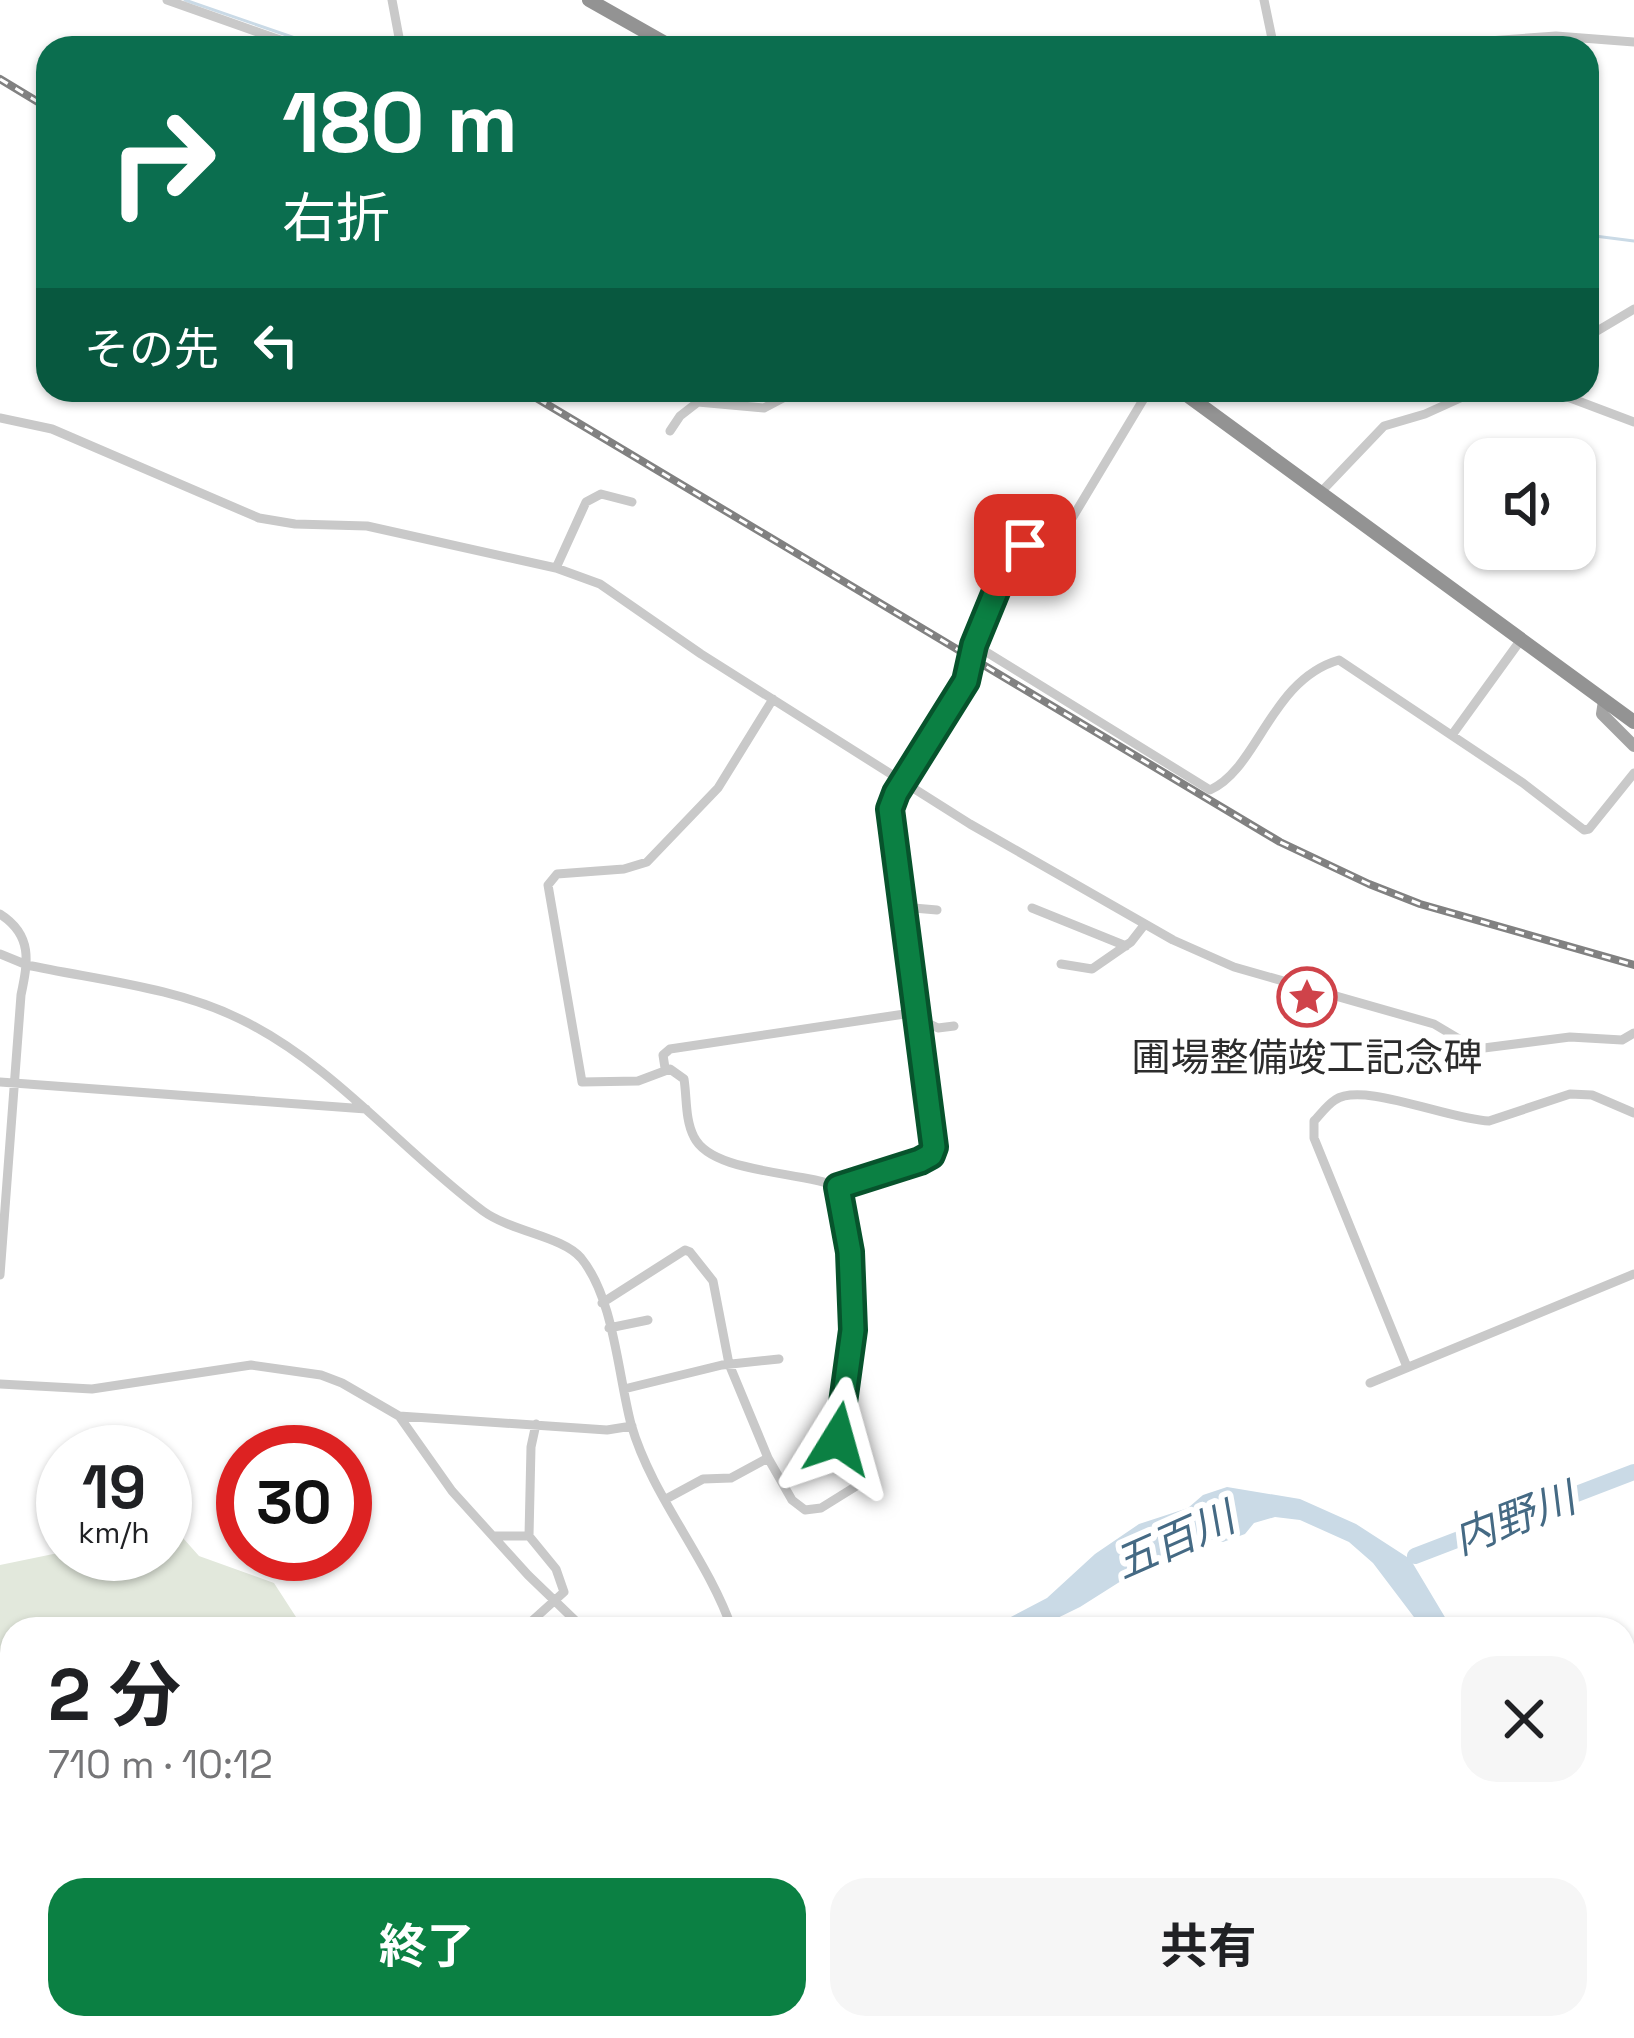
<!DOCTYPE html>
<html lang="ja">
<head>
<meta charset="utf-8">
<style>
	:root { --surface:#fff; --page:#f6f6f6; --text:#202124; --muted:#757577; --accent:#0b8043 }
	body { margin:0; font-family:"Space Grotesk","Noto Sans JP",sans-serif; background:var(--page); color:var(--text); height:100vh; display:flex; flex-direction:column; font-size:45px; white-space:nowrap }
	* { box-sizing:border-box; margin:0 }
	p { font-size:39px; color:var(--muted) }
	.icon { flex:none; width:66px; height:66px; fill:none; stroke:currentColor; stroke-width:2; stroke-linecap:round; stroke-linejoin:round }
	.map { position:relative; flex:1; overflow:hidden }
	.details { position:absolute; left:0px; top:1617px; width:1635px; height:423px; display:flex; flex-direction:column; background:var(--surface); border-radius:36px 36px 0 0; box-shadow:0 3px 9px #0004 }
	.details>* { flex:none }
	.top-card { position:absolute; left:36px; top:36px; width:1563px; height:366px; border-radius:36px; box-shadow:0 3px 9px #0004; background:#0b6e4f; color:#fff; overflow:hidden }
	.fabs { position:absolute; left:1464px; top:438px; display:grid; gap:24px }
	.fabs a { display:grid; place-items:center; width:132px; height:132px; border-radius:24px; background:var(--surface); box-shadow:0 3px 9px #0004; font-size:60px }
	.speed { position:absolute; left:36px; top:1425px; display:flex; gap:24px; font-size:60px; font-weight:700; text-align:center }
	.speed>* { display:grid; place-content:center; width:156px; height:156px; border-radius:50%; background:var(--surface); box-shadow:0 3px 9px #0004; line-height:1 }
	.speed small { font-size:30px; font-weight:400 }
	.speed .limit { border:18px solid #d22; background:#fff; color:#111 }
	.pin { position:absolute; display:grid; place-items:center; width:102px; height:102px; color:#fff; margin:-51px; border-radius:24px; box-shadow:0 6px 18px #0006 }
	.me { position:absolute; width:132px; margin:-66px; rotate:8deg; stroke-linejoin:round; filter:drop-shadow(0 0 9px #0008) }
	.turn { display:flex; align-items:center; gap:42px; height:252px; padding:0 48px; font-size:54px }
	.turn .icon { width:156px; height:156px; stroke-width:2.5 }
	.turn b { display:block; font-size:84px; line-height:102px }
	.then { display:flex; align-items:center; height:114px; padding:0 48px; background:#0003; gap:24px; font-size:45px }
	.round { display:grid; place-items:center; flex:none; width:126px; height:126px; border-radius:36px; background:var(--page) }
	.head { display:flex; align-items:center; justify-content:space-between; height:204px; padding:0 48px }
	h1 { font-size:72px; font-weight:700; line-height:90px }
	.action { display:flex; gap:24px; margin-top:auto; padding:24px 48px }
	.action a { flex:1; height:138px; border-radius:36px; background:var(--accent); color:#fff; font-size:48px; font-weight:700; line-height:138px; text-align:center }
	.action a+a { background:var(--page); color:var(--text) }
	.map>svg:first-child { display:block }
</style>
</head>
<body>
<div class="map">
<svg width="1634" height="2038" viewBox="0 0 1634 2038">
	<rect width="100%" height="100%" fill="#fff"/>
	<path fill="#e2e8dc" d="M175 1529 199 1556 274 1583 296 1617 295 1629H12V1876L0 1861V1565L63 1552 165 1554V1531Z"/>
	<path fill="#cadae6" d="M1227 1487 1300 1499 1356 1524 1407 1557 1436 1547 1412 1562 1452 1629H1423L1373 1563 1349 1542 1300 1520 1275 1517 1254 1523 1245 1534 1223 1542 1208 1539 1178 1545 1080 1607 1035 1629H988L1047 1598 1095 1554 1139 1524 1188 1508 1203 1495Z"/>
	<g fill="none" stroke-linecap="round" stroke-linejoin="round">
		<path stroke="#cadae6" stroke-width="3" d="M185 0 324 48
			M1587 235 1634 241
			M366 2028 371 2038"/>
		<path stroke="#cadae6" stroke-width="16" d="M1415 1556 1634 1472"/>
		<path stroke="#c9c9c9" stroke-width="9" d="M167 0 303 48
			M392 0 401 48
			M1264 0 1274 48
			M1393 48 1556 36 1634 42
			M1587 337 1634 309
			M1549 390 1634 422
			M0 418 52 429 259 518 295 524 367 526 556 568 600 584 701 654 970 824 1173 940 1234 967 1434 1024 1476 1049 1570 1037 1622 1040 1634 1033
			M670 431 680 416 698 402 764 408 798 390
			M1320 493 1384 426 1425 414 1478 390
			M556 568 586 502 601 494 632 502
			M975 645 1210 790C1258 769 1270 680 1339 660L1523 783 1584 830 1589 829 1634 773
			M773 699 718 788 647 862 624 869 557 874 548 885 582 1082 638 1081 670 1069 684 1079C687 1098 685 1120 694 1137 712 1174 803 1171 838 1187
			M1452 735 1520 641
			M902 907 937 910
			M1032 908 1126 946
			M0 914C33 935 28 962 21 995L0 1275
			M0 954 27 965C97 980 175 987 240 1019 333 1064 401 1150 483 1211 512 1232 562 1236 581 1258 614 1298 618 1375 631 1424 652 1497 707 1557 732 1629
			M1061 964 1092 969 1131 942 1145 924
			M919 1019 938 1028 954 1026
			M665 1068 663 1055 670 1049 918 1012
			M0 1082 366 1109
			M602 1303 685 1250 690 1252 713 1281 729 1364 768 1458
			M609 1328 648 1320
			M1407 1367 1314 1138V1121C1320 1115 1327 1105 1335 1100 1362 1081 1450 1120 1489 1121L1570 1094 1592 1095 1634 1113
			M1370 1383 1634 1274
			M0 1384 92 1389 251 1365 321 1375 342 1383 399 1416 452 1491 528 1575 584 1629
			M624 1389 722 1365 779 1359
			M399 1416 607 1430 632 1426
			M666 1499 703 1479 731 1478 768 1458 792 1500 805 1510 821 1508 858 1485 839 1445 852 1330 850 1252 838 1187 920 1161 930 1155 934 1147 890 809 896 792 966 681 975 645 1014 554 1071 520 1149 390
			M494 1536H529
			M523 1629 564 1592 556 1569 529 1536 531 1447 536 1424
			M652 2028 658 2038
			M1112 2028 1118 2038
			M509 2038 515 2028
			M874 2038 891 2028
			M1452 2038 1468 2028"/>
		<path stroke="#a4a4a4" stroke-width="12" d="M1604 701 1602 714 1634 746"/>
		<path stroke="#939393" stroke-width="14" d="M589 0 674 48
			M1180 390 1634 722"/>
		<g stroke="#818181" stroke-width="8">
			<path id="rail" d="M0 79 48 108
				M523 390 1280 842 1369 884 1420 904 1634 965"/>
		</g>
		<use href="#rail" stroke="#fff" stroke-width="3" stroke-dasharray="9" stroke-linecap="butt"/>
	</g>
	<g fill="none" stroke-linecap="round" stroke-linejoin="round">
		<g stroke="#07532c" stroke-width="30">
			<path id="route" d="M838 1439 853 1330 850 1252 838 1187 920 1161 931 1155 934 1147 890 809 896 793 966 681 974 645 1006 567 1014 554 1025 545"/>
		</g>
		<use href="#route" stroke="#0b8043" stroke-width="21"/>
	</g>
	<defs>
		<g id="sight-ring" transform="scale(3)"><circle r="9.5" fill="#fff" stroke="#cf434a" stroke-width="1.5"/><path d="M0-6L1.8-2.2L6-1.7L2.9 1.2L3.7 5.4L0 3.3L-3.7 5.4L-2.9 1.2L-6-1.7L-1.8-2.2Z" fill="#cf434a"/></g>
	</defs>
	<g fill-rule="evenodd">
		<use href="#sight-ring" x="1307" y="997"/>
	</g>
	<g text-anchor="middle" stroke-width="12" stroke-linejoin="round" paint-order="stroke">
		<g font-size="39" fill="#2c2c2c" stroke="#fff">
			<text x="1307" y="1071">圃場整備竣工記念碑</text>
		</g>
		<g font-size="42" font-style="italic" fill="#456a84" stroke="#fff">
			<text transform="translate(1514 1518) rotate(-21)" y="15">内野川</text>
			<text transform="translate(1174 1540) rotate(-24)" y="15">五百川</text>
		</g>
	</g>
</svg>
<div class="fabs">
<a><svg class="icon" aria-label="sound" viewBox="0 0 24 24"><path d="M4 9h4l5-4v14l-5-4H4zM17 9q2 3 0 6"/></svg></a>
</div>
<div class="speed"><div>19<small>km/h</small></div><div class="limit">30</div></div>
<div class="pin" style="left:1025px;top:545px;background:#d93025"><svg class="icon" aria-label="arrive" viewBox="0 0 24 24"><path d="M6 21V4h12l-3 4 3 4H6"/></svg></div>
<svg class="me" style="left:838px;top:1439px" viewBox="-20 -20 40 40"><path d="M0-17L14 15 0 8-14 15z" fill="#0b8043" stroke="#fff" stroke-width="4"/></svg>
<div class="top-card">
<div class="turn"><svg class="icon" aria-label="right" viewBox="0 0 24 24"><path d="M7 20v-9h11M14 6l5 5-5 5"/></svg><div><b>180 m</b>右折</div></div>
<div class="then">その先<svg class="icon" aria-label="left" viewBox="0 0 24 24"><path d="M17 20v-9H6M10 6l-5 5 5 5"/></svg></div>
</div>
<section class="details">
<div class="head"><div><h1>2 分</h1><p>710 m · 10:12</p></div><a class="round"><svg class="icon" aria-label="close" viewBox="0 0 24 24"><path d="M6 6l12 12M18 6L6 18"/></svg></a></div>
<div class="action"><a>終了</a><a>共有</a></div>
</section>
</div>
</body>
</html>
